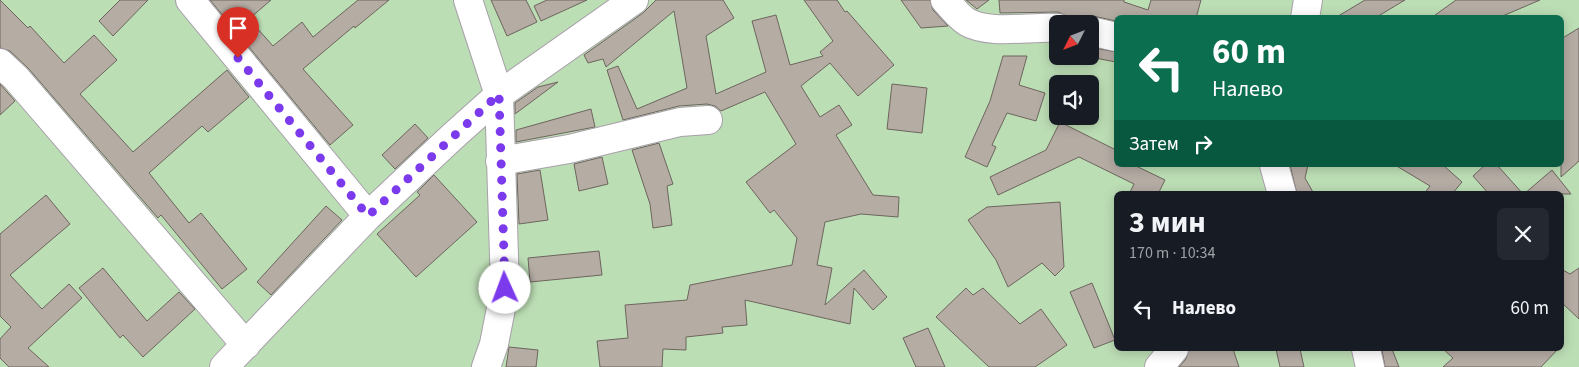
<!DOCTYPE html>
<html lang="ru">
<head>
<meta charset="utf-8">
<style>
	:root { --surface:#171b24; --page:#242831; --text:#f1f3f6; --muted:#9ea1a6 }
	body { margin:0; font-family:"Source Sans 3",sans-serif; background:var(--page); color:var(--text); height:100vh; display:flex; flex-direction:column; font-size:19px; white-space:nowrap }
	* { box-sizing:border-box; margin:0 }
	p { font-size:16px; color:var(--muted) }
	.icon { flex:none; width:28px; height:28px; fill:none; stroke:currentColor; stroke-width:2; stroke-linecap:round; stroke-linejoin:round }
	.map { position:relative; flex:1; overflow:hidden }
	.sheet { position:absolute; left:1114px; top:191px; width:450px; height:160px; display:flex; flex-direction:column; background:var(--surface); border-radius:8px; box-shadow:0 2px 12px #0003 }
	.sheet>* { flex:none }
	.hud { position:absolute; left:1114px; top:15px; width:450px; height:152px; border-radius:8px; box-shadow:0 2px 12px #0003; background:#0b6e4f; color:#fff; overflow:hidden }
	.needle { width:32px; rotate:228deg }
	.buttons { position:absolute; left:1049px; top:15px; display:grid; gap:10px }
	.buttons a { display:grid; place-items:center; width:50px; height:50px; border-radius:8px; background:var(--surface); box-shadow:0 2px 12px #0003; font-size:25px }
	.pin { position:absolute; display:grid; place-items:center; width:42px; height:42px; color:#fff; margin:-51px -21px; border-radius:50% 50% 50% 0; rotate:-45deg; box-shadow:0 0 5px #0007 }
	.pin .icon { rotate:45deg }
	.me { position:absolute; width:55px; margin:-28px; rotate:358deg; stroke-linejoin:round; filter:drop-shadow(0 0 4px #0008) }
	.turn { display:flex; align-items:center; gap:18px; height:105px; padding:0 15px; font-size:22px }
	.turn .icon { width:65px; height:65px; stroke-width:2.5 }
	.turn b { display:block; font-size:35px; line-height:42px }
	.then { display:flex; align-items:center; height:48px; padding:0 15px; background:#0003; gap:10px; font-size:19px }
	.round { display:grid; place-items:center; flex:none; width:52px; height:52px; border-radius:8px; background:var(--page) }
	.summary { display:flex; align-items:center; justify-content:space-between; height:85px; padding:0 15px }
	h1 { font-size:30px; font-weight:700; line-height:38px }
	ul { padding:0; list-style:none }
	li { display:flex; align-items:center; gap:15px; height:65px; padding:0 15px }
	li div { flex:1 }
	li b { display:block; font-size:19px }
	li em { font-style:normal }
	.map>svg:first-child { display:block }
</style>
</head>
<body>
<div class="map">
<svg width="1579" height="367" viewBox="0 0 1579 367">
	<rect width="100%" height="100%" fill="#eee7f0"/>
	<path fill="#bcdeb5" fill-rule="evenodd" d="M0 0H1579V367H0ZM1116 18H1561V165H1116ZM1058 24H1090V56H1058ZM1058 84H1090V116H1058ZM1116 194H1561V349H1116Z"/>
	<path fill="#b5aca4" stroke="#6d655e" d="M0 0 28 28 30 26 64 63 94 35 117 60 80 94 133 152 227 70 249 97 208 132 202 126 149 173 189 223 201 213 247 269 222 289 161 215 158 218 28 68 10 51 0 48Z
		M120 0H148L113 36 99 21Z
		M210 0H271L249 19 273 46 302 22 313 37 358 0H389L355 28 354 26 303 69 353 125 330 145Z
		M491 0H526L537 22 507 36Z
		M547 0H587L541 21 534 6Z
		M656 0H723L734 18 706 36 716 94 766 72 752 21 776 15 790 65 823 56 820 52 833 41 804 0H837L845 12 847 11 894 65 858 96 830 63 801 86 820 117 839 105 852 125 836 135 873 195 899 197 898 217 861 214 825 222 817 265 832 268 825 305 864 270 887 297 873 310 854 288 850 324 745 300 747 325 722 327 723 333 686 337V350L663 349 662 367H600L597 341 628 338 625 305 687 300 690 285 792 265 797 238 774 210 770 213 746 182 796 144 765 92 721 111 715 106 707 104 679 106 623 120 607 70 618 66 637 109 687 88 674 11 606 67 603 59 588 63 584 55 643 13Z
		M901 0H930L933 10 948 26 921 28Z
		M966 0H989L977 9Z
		M999 0H1124V2L1148 10 1151 0H1201L1196 18H1116V21L1093 16 1069 17 1058 12 1000 13Z
		M1365 0H1405L1375 18H1335Z
		M1456 0H1540L1498 18H1431Z
		M1579 28V161L1561 177V39Z
		M1090 47 1116 52V62L1090 57Z
		M1003 56H1027L1019 85 1045 93 1036 121 1007 113 992 145 996 147 987 167 965 157 990 101Z
		M558 82 515 114V103L538 87Z
		M0 84 15 101 0 115Z
		M892 84 927 88 922 133 887 129Z
		M591 109 595 127 516 142V130Z
		M1060 122 1116 150V165H1134L1165 180 1158 194H1129L1134 184 1079 157 998 195 990 177 1046 150Z
		M415 124 428 138 395 169 382 155Z
		M659 143 673 184 667 186 672 225 653 228 650 204 632 150Z
		M602 157 608 184 579 191 574 164Z
		M1290 165H1308L1305 178 1314 194H1297Z
		M1395 165H1443L1462 182 1452 194H1424L1430 186Z
		M1485 165H1497L1523 194H1489L1473 176Z
		M540 170 548 220 519 224 517 174Z
		M1552 170 1571 194H1524Z
		M434 175 477 222 416 277 377 234 420 195 417 192Z
		M46 195 70 224 10 275 42 309 69 284 82 298 28 348 49 367H9L0 358V339L11 327 0 316V234Z
		M1060 202 1064 267 1055 276 1042 263 1008 287 996 260 968 220 987 207Z
		M326 206 342 220 271 295 257 282Z
		M599 251 602 275 530 282 528 258Z
		M103 268 147 321 179 292 195 309 143 357 123 335 120 338 79 288Z
		M1579 268V319L1561 302V269L1570 274Z
		M1092 283 1115 340 1094 348 1070 292Z
		M966 288 973 295 983 288 1020 324 1041 309 1067 345 1035 367H989L936 317Z
		M928 328 945 367H916L903 338Z
		M509 347 538 350 536 367H506Z
		M1189 349H1233L1239 367H1179L1186 359Z
		M1276 349H1300L1304 367H1280Z
		M1386 349H1392L1399 367H1385L1382 350Z
		M1443 349H1558L1541 367H1443L1453 358Z"/>
	<g fill="none" stroke-linecap="round" stroke-linejoin="round">
		<g stroke="#a7a0a9" stroke-width="30">
			<path id="minor" d="M190 0 368 216
				M468 0 499 95 505 288 494 344 486 367
				M945 0C951 7 959 17 967 22 989 35 1032 26 1058 28
				M1305 18 1308 0
				M1090 31 1116 37
				M0 63 16 78 246 345
				M500 161 569 149 680 122 708 120
				M1274 165 1282 194
				M1366 349 1370 367
				M224 367 368 216 452 137 499 95 634 0
				M1159 367 1174 349"/>
		</g>
		<use href="#minor" stroke="#fff" stroke-width="28"/>
	</g>
	<g fill="none" stroke-linecap="round" stroke-linejoin="round">
		<path stroke="#7c3aed" stroke-width="9" stroke-dasharray="0 16.2" d="M238 58 368 216 499 94 505 288"/>
	</g>
</svg>
<div class="buttons">
<a><svg class="needle" viewBox="-14 -14 28 28"><path d="M0-13l5 13h-10z" fill="#e53935"/><path d="M0 13l5-13h-10z" fill="#9ea1a6"/></svg></a>
<a><svg class="icon" aria-label="sound" viewBox="0 0 24 24"><path d="M4 9h4l5-4v14l-5-4H4zM17 9q2 3 0 6"/></svg></a>
</div>
<div class="pin" style="left:238px;top:58px;background:#d93025"><svg class="icon" aria-label="arrive" viewBox="0 0 24 24"><path d="M6 21V4h12l-3 4 3 4H6"/></svg></div>
<svg class="me" style="left:505px;top:288px" viewBox="-20 -20 40 40"><circle r="19" fill="#fff"/><path d="M0-13L10 11 0 6-10 11z" fill="#7c3aed"/></svg>
<div class="hud">
<div class="turn"><svg class="icon" aria-label="left" viewBox="0 0 24 24"><path d="M17 20v-9H6M10 6l-5 5 5 5"/></svg><div><b>60 m</b>Налево</div></div>
<div class="then">Затем<svg class="icon" aria-label="right" viewBox="0 0 24 24"><path d="M7 20v-9h11M14 6l5 5-5 5"/></svg></div>
</div>
<section class="sheet">
<div class="summary"><div><h1>3 мин</h1><p>170 m · 10:34</p></div><a class="round"><svg class="icon" aria-label="close" viewBox="0 0 24 24"><path d="M6 6l12 12M18 6L6 18"/></svg></a></div>
<ul>
<li><svg class="icon" aria-label="left" viewBox="0 0 24 24"><path d="M17 20v-9H6M10 6l-5 5 5 5"/></svg><div><b>Налево</b></div><em>60 m</em></li>
</ul>
</section>
</div>
</body>
</html>
